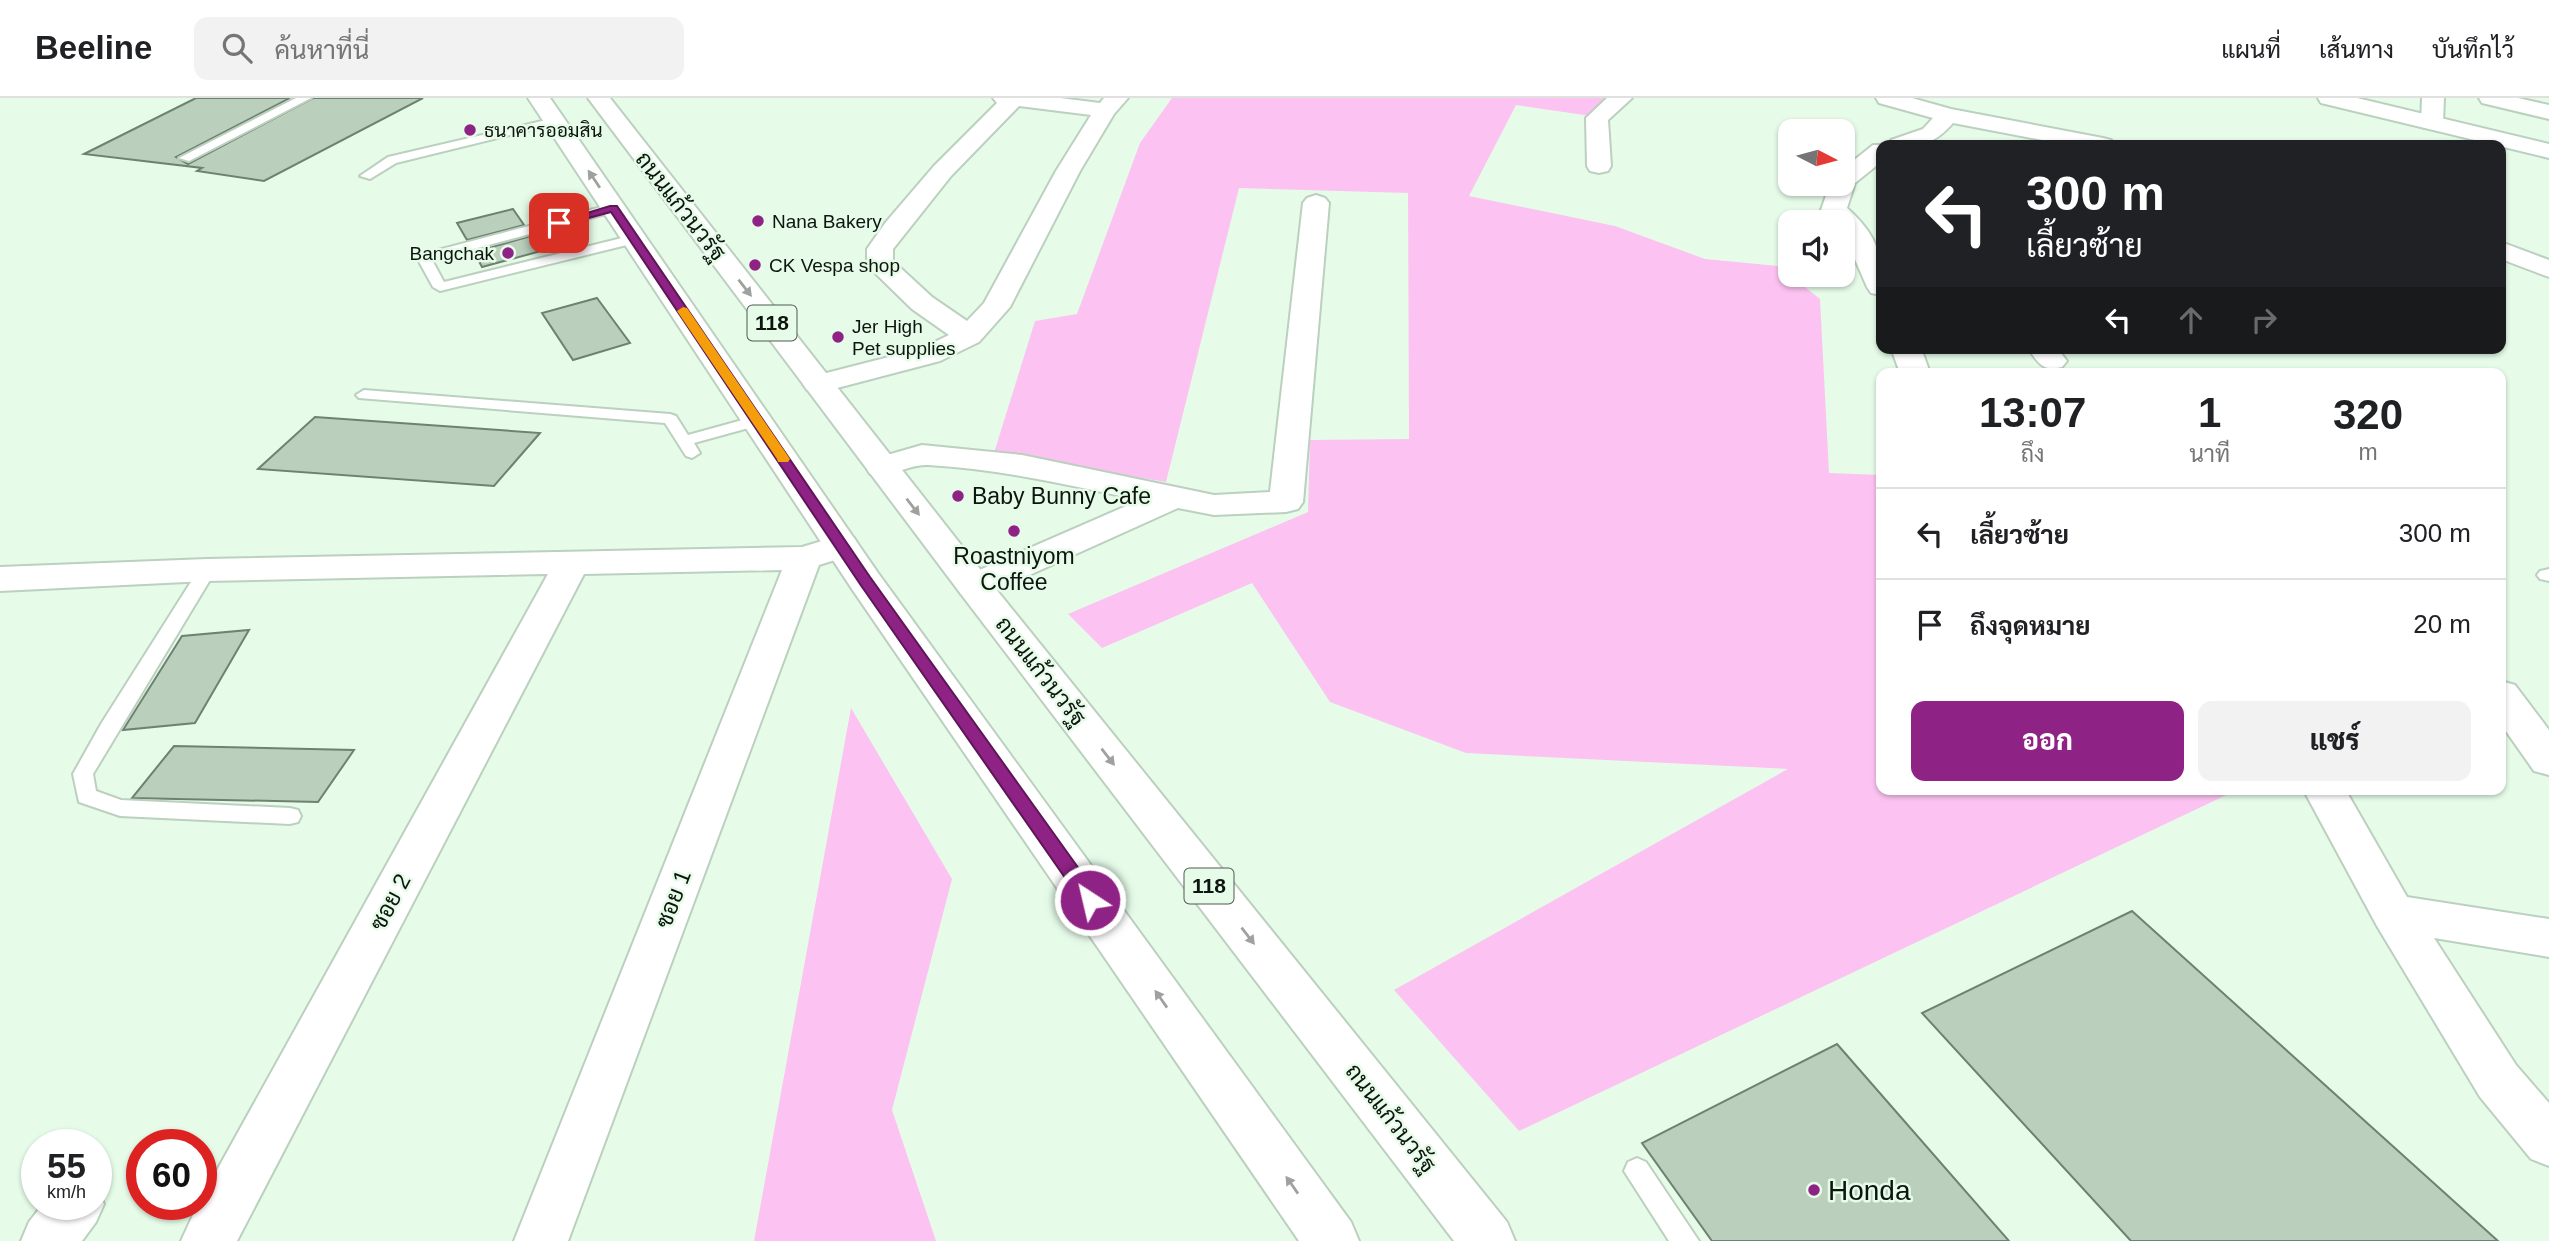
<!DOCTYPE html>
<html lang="th">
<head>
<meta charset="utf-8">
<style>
	:root { --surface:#fff; --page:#f2f2f2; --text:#202124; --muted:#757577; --line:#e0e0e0; --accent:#8f2285 }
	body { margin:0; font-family:Arial,Sarabun,sans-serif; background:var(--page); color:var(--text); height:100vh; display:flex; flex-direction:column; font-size:26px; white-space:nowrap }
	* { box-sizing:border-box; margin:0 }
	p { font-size:23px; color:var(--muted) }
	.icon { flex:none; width:38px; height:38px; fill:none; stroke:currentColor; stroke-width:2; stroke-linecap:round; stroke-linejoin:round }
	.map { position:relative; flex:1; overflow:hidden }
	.details { position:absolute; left:1876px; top:270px; width:630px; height:427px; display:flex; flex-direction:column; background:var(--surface); border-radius:14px; box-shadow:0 2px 5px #0004 }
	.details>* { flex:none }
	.guide { position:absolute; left:1876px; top:42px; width:630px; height:214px; border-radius:14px; box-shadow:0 2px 5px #0004; background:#202124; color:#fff; overflow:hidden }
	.needle { width:46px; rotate:96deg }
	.tools { position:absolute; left:1778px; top:21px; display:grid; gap:14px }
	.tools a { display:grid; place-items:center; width:77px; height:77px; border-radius:14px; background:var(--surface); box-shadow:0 2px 5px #0004; font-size:35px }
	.speed { position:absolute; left:21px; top:1031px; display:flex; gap:14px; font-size:35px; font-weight:700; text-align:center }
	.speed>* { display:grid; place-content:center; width:91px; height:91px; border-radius:50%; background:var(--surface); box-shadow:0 2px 5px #0004; line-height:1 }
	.speed small { font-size:18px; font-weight:400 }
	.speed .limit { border:10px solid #d22; background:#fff; color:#111 }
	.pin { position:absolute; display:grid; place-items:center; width:60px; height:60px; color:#fff; margin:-30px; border-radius:14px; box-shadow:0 4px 10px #0006 }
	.me { position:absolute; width:77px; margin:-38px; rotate:325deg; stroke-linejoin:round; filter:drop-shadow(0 0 5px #0008) }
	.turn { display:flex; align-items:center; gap:24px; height:147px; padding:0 35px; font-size:32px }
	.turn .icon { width:91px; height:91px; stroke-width:2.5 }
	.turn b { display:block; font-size:49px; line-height:60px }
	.lanes { display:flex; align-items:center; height:66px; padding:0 35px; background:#0003; justify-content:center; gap:35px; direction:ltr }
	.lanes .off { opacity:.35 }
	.eta { display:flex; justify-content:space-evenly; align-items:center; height:119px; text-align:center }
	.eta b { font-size:42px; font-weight:800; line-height:49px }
	.action { display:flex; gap:14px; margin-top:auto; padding:14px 35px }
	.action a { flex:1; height:80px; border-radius:14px; background:var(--accent); color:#fff; font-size:28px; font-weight:800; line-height:80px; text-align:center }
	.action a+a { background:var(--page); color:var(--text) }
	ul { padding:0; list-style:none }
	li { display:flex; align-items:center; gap:21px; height:91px; padding:0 35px; border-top:2px solid var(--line) }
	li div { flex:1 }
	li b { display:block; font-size:26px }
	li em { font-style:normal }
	header { display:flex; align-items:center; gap:42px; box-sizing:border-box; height:98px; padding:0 35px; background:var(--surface); border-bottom:2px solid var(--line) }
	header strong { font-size:33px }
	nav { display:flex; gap:38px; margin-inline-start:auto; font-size:24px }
	.search { width:490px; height:63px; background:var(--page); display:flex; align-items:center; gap:18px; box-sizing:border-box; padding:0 24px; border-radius:14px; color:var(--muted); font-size:26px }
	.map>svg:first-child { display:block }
</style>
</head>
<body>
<header>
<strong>Beeline</strong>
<div class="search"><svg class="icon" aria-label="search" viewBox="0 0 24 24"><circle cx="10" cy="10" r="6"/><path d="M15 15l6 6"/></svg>ค้นหาที่นี่</div>
<nav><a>แผนที่</a><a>เส้นทาง</a><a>บันทึกไว้</a></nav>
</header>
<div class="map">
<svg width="2549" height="1143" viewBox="0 0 2549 1143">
	<rect width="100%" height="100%" fill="#e6fce9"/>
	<path fill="#fcc3f2" d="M1172 0H1612L1591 18 1516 7 1469 98 1615 128 1705 161 1778 168 1820 201 1829 375 1881 377V691H2239L1519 1033 1394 892 1788 671 1466 655 1330 604 1252 485 1102 550 1068 516 1308 414 1310 342 1409 341 1408 95 1239 90 1166 384 994 355 1035 223 1077 216 1140 45Z
		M851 610 952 781 892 1012 936 1143H754Z"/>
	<path fill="#bacfbc" stroke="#6e8271" stroke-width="2" d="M196 0H290L176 59 188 66 313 0H423L264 83 197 73 202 70 84 56Z
		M513 111 524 127 467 142 457 125Z
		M531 138 541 153 482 169 474 154Z
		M597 200 630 245 573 262 542 215Z
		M315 319 540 335 494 388 258 371Z
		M249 532 195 625 123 632 182 538Z
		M174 648 354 652 318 704 132 700Z
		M2132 813 2498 1143H2131L1922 915Z
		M1837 946 2009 1143H1712L1642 1045Z"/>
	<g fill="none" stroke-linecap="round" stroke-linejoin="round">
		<g stroke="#bbd0be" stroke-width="4">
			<path id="service" d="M296 0H311L189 63 179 60Z
				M555 20 559 21V25L396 65 370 81 360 78 388 59Z
				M613 106 619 110 617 113 432 162 444 184 634 137 639 138V144L440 193 433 189 417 160 419 157Z
				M364 292 670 316 676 318 688 337 757 318 765 323 763 326 694 345 700 355 692 360 686 358 665 325 359 300 356 297Z
				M207 466 216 472 93 676 96 693 121 702 290 710 298 712 301 718 298 724 290 726 120 718 79 704 73 676 101 626 201 468Z
				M2549 471V483L2540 481 2537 477 2540 473Z
				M1637 1060 1646 1064 1699 1143H1669L1624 1073 1628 1064Z"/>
		</g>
		<g stroke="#bbd0be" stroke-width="4">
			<path id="minor" d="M993 0H1060L1100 5 1104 0H1128L1114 16 1080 73 1010 209 979 244 940 263 818 295 807 292 803 286 807 280 920 251 949 237 912 211 871 171 867 165V151L886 124 934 68 997 5ZM1019 8 1091 17 1056 73 984 205 967 223 932 199 893 163V151L951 78Z
				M1607 0H1632L1608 22 1611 68 1608 73 1599 75 1590 73 1587 68 1586 20Z
				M1876 0H1912L1951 11 2103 40 2111 42 2115 47H2068L1953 25C1929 52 1916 47 1881 47V64L1855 85 1847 110C1878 138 1883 157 1881 197L1871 195 1867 189 1843 134V124H1832L1821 112 1830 86H1843V71L1873 47H1888L1891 42 1923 31 1933 20 1879 5Z
				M2422 0H2444L2443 25 2440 30H2424L2421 25Z
				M2479 0H2518L2549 7V21L2482 5Z
				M1316 97 1325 100 1329 105 1303 404 1298 411 1286 414 1214 417 1178 410 987 496 974 500 961 496 956 488 961 480 1140 402C1069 387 1000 371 928 367 907 366 891 381 870 376L866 369 870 362 922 347 1022 357 1214 397 1270 394 1303 105 1307 100Z
				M2501 144 2549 162V179L2501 161Z
				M1891 250H1921L1930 275H1900Z
				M2028 250H2057L2067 263 2062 269C2043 274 2038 265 2028 250Z
				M842 437 854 440 859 448 854 456 819 467 568 1143H514L782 472 584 476 237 1143H181L198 1106H201V1101L548 476 207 483 0 493V469L207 461 802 449Z
				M2501 583 2515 587 2549 632V677L2534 673 2501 626Z
				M2303 691H2345L2407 799 2549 821V859L2434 840 2516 967 2549 1005V1068L2531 1061 2480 999 2377 828Z
				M96 1088 104 1106 96 1124 82 1143H21L29 1124 43 1106H96Z"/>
		</g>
		<g stroke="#bbd0be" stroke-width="4">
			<path id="secondary" d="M2318 0H2357L2549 46V60L2321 5Z"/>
		</g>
		<g stroke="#bbd0be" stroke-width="4">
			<path id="primary" d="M528 0H550L878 475 1351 1124 1359 1143H1299L852 491Z
				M588 0H610L987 480 1507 1124 1515 1143H1454L961 496Z"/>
		</g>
		<use href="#service" fill="#fff" fill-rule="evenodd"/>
		<use href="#minor" fill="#fff" fill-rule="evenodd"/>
		<use href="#secondary" fill="#fff" fill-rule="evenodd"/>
		<use href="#primary" fill="#fff" fill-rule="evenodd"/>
	</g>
	<defs><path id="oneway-solid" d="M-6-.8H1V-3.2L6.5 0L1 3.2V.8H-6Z" transform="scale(1.75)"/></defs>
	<g fill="#9fa19f">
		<use href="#oneway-solid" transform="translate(594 81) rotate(-124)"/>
		<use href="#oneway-solid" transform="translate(745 190) rotate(52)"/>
		<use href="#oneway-solid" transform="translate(913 409) rotate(52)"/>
		<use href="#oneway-solid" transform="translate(1108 659) rotate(52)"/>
		<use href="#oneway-solid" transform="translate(1248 838) rotate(52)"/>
		<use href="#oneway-solid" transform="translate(1161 901) rotate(-125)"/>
		<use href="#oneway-solid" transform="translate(1292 1087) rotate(-125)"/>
	</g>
	<path fill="#8f2285" stroke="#5d1656" stroke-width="2" d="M610 108H617L870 479 1097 796 1100 802 1097 807 1090 809 1084 807 860 486 611 114 559 128 554 125Z"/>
	<path fill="#f59e0b" d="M683 209 687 210 790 361 788 364H778L777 361 677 213Z"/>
	<g fill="#8f2285" stroke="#e6fce9" stroke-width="2.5">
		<circle cx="470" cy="32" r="7"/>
		<circle cx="758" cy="123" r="7"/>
		<circle cx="508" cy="155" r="7"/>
		<circle cx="755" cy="167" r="7"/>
		<circle cx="838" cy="239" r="7"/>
		<circle cx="958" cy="398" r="7"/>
		<circle cx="1014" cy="433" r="7"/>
		<circle cx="1814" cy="1092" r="7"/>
	</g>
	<g text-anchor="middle" stroke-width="5" stroke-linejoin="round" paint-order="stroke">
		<g font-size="19" fill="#0e150f" stroke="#e6fce9" text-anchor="start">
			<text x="484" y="39">ธนาคารออมสิน</text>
			<text x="772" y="130">Nana Bakery</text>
			<text x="494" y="162" text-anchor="end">Bangchak</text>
			<text x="769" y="174">CK Vespa shop</text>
			<text x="852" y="235">Jer High<tspan x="852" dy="22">Pet supplies</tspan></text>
		</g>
		<g fill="#e6fce9" stroke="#4f5a50" stroke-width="2">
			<rect x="747.5" y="207.5" width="49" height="35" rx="5"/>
			<rect x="1184.5" y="770.5" width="49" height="35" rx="5"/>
		</g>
		<g font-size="21" font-weight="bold" fill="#0e150f">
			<text x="772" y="232">118</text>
			<text x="1209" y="795">118</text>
		</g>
		<g font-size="23" fill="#0e150f" stroke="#e6fce9">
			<text transform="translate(681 108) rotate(52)" y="8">ถนนแก้วนวรัฐ</text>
			<text transform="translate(1041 573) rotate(52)" y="8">ถนนแก้วนวรัฐ</text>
			<text transform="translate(673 801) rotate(-69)" y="8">ซอย 1</text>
			<text transform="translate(390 804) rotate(-62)" y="8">ซอย 2</text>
			<text transform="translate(1391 1020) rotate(52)" y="8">ถนนแก้วนวรัฐ</text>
		</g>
		<g font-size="23" fill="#0e150f" stroke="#e6fce9" text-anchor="start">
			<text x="972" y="406">Baby Bunny Cafe</text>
			<text x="1014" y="466" text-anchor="middle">Roastniyom<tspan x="1014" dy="26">Coffee</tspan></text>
		</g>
		<g font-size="28" fill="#0e150f" stroke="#e6fce9" text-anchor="start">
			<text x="1828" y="1102">Honda</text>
		</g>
	</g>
</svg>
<div class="tools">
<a><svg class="needle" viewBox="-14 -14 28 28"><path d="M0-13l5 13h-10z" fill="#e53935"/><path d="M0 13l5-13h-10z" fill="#757577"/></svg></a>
<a><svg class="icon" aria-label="sound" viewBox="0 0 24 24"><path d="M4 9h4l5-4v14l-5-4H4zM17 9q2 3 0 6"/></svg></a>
</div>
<div class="speed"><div>55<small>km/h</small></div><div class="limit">60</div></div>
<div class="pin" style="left:559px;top:125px;background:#d93025"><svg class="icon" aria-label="arrive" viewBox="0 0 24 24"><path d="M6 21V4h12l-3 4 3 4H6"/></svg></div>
<svg class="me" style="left:1090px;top:802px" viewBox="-20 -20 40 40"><circle r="17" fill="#8f2285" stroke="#fff" stroke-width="3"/><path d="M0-11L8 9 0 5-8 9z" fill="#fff"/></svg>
<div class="guide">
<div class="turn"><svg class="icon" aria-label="left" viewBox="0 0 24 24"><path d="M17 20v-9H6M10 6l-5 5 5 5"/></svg><div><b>300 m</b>เลี้ยวซ้าย</div></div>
<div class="lanes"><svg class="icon" aria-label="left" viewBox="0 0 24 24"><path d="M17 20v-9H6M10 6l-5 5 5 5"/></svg><svg class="icon off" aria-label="ahead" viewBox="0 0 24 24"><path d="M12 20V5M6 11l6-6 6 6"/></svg><svg class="icon off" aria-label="right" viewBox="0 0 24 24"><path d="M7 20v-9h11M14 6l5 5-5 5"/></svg></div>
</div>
<section class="details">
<div class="eta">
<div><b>13:07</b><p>ถึง</p></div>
<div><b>1</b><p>นาที</p></div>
<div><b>320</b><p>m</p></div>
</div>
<ul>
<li><svg class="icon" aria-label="left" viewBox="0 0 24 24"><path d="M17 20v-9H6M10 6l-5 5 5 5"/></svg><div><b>เลี้ยวซ้าย</b></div><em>300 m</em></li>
<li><svg class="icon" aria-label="arrive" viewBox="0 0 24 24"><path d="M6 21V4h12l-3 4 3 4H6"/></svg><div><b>ถึงจุดหมาย</b></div><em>20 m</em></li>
</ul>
<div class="action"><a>ออก</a><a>แชร์</a></div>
</section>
</div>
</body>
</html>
